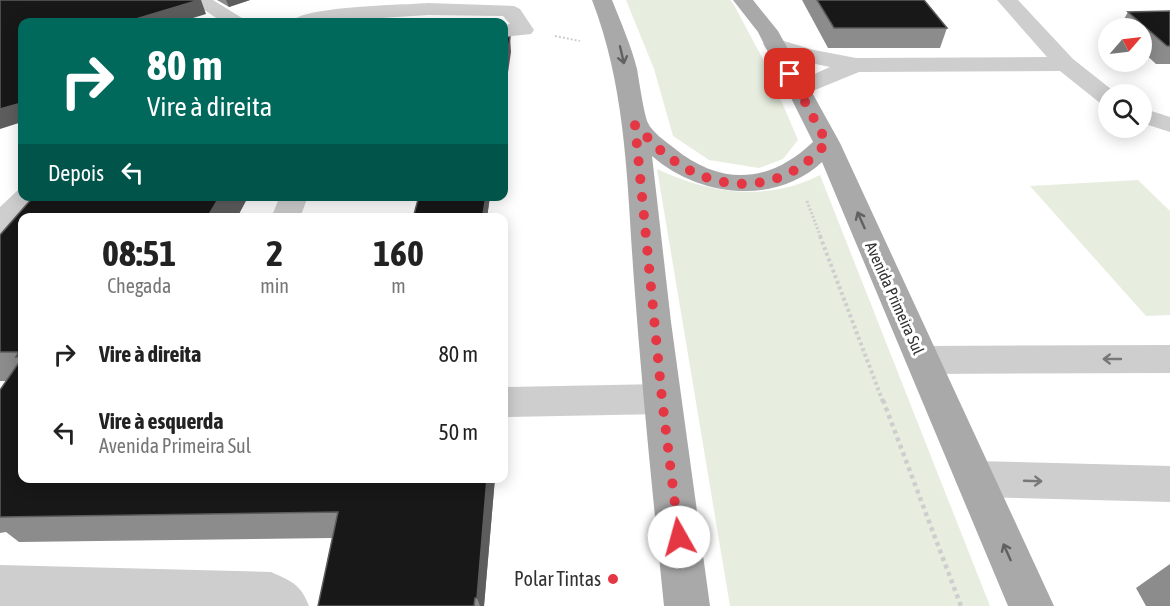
<!DOCTYPE html>
<html lang="pt">
<head>
<meta charset="utf-8">
<style>
	:root { --surface:#fff; --page:#f6f6f6; --text:#222; --muted:#767676 }
	body { margin:0; font-family:"Asap Condensed",sans-serif; background:var(--page); color:var(--text); height:100vh; display:flex; flex-direction:column; font-size:22px; white-space:nowrap }
	* { box-sizing:border-box; margin:0 }
	p { font-size:20px; color:var(--muted) }
	.icon { flex:none; width:33px; height:33px; fill:none; stroke:currentColor; stroke-width:2; stroke-linecap:round; stroke-linejoin:round }
	.map { position:relative; flex:1; overflow:hidden }
	.side { position:absolute; left:18px; top:213px; width:490px; height:270px; display:flex; flex-direction:column; background:var(--surface); border-radius:12px; box-shadow:0 3px 15px #0003 }
	.side>* { flex:none }
	.guide { position:absolute; left:18px; top:18px; width:490px; height:183px; border-radius:12px; box-shadow:0 3px 15px #0003; background:#00695c; color:#fff; overflow:hidden }
	.needle { width:39px; rotate:62deg }
	.buttons { position:absolute; left:1098px; top:18px; display:grid; gap:12px }
	.buttons a { display:grid; place-items:center; width:54px; height:54px; border-radius:50%; background:var(--surface); box-shadow:0 3px 15px #0003; font-size:30px }
	.pin { position:absolute; display:grid; place-items:center; width:51px; height:51px; color:#fff; margin:-26px; border-radius:12px; box-shadow:0 3px 9px #0006 }
	.me { position:absolute; width:66px; margin:-33px; rotate:353deg; stroke-linejoin:round; filter:drop-shadow(0 0 4px #0008) }
	.turn { display:flex; align-items:center; gap:21px; height:126px; padding:0 30px; font-size:27px }
	.turn .icon { width:78px; height:78px; stroke-width:2.5 }
	.turn b { display:block; font-size:42px; line-height:51px }
	.then { display:flex; align-items:center; height:57px; padding:0 30px; background:#0003; gap:12px; font-size:22px }
	.eta { display:flex; justify-content:space-evenly; align-items:center; height:102px; text-align:center }
	.eta b { font-size:36px; font-weight:700; line-height:42px }
	ul { padding:0; list-style:none }
	li { display:flex; align-items:center; gap:18px; height:78px; padding:0 30px }
	li div { flex:1 }
	li b { display:block; font-size:22px }
	li em { font-style:normal }
	.map>svg:first-child { display:block }
</style>
</head>
<body>
<div class="map">
<svg width="1170" height="606" viewBox="0 0 1170 606">
	<rect width="100%" height="100%" fill="#fff"/>
	<path fill="#e7eddf" d="M626 0H730L734 5 766 65 798 140 783 159 759 168 709 160 673 136 654 69Z
		M657 169C710 194 767 202 820 175L990 606H730Z
		M1138 180 1170 211V315L1146 316 1030 186Z"/>
	<g fill="none" stroke-linecap="round" stroke-linejoin="round">
		<path stroke="#cecece" stroke-width="2" stroke-dasharray="2 2" stroke-linecap="butt" d="M555 36 580 41"/>
		<path stroke="#cecece" stroke-width="3" stroke-dasharray="2 2" stroke-linecap="butt" d="M807 201 821 238"/>
		<path stroke="#cecece" stroke-width="4" stroke-dasharray="3 3" stroke-linecap="butt" d="M820 236 883 402"/>
		<path stroke="#cecece" stroke-width="4.5" stroke-dasharray="4 4" stroke-linecap="butt" d="M883 400 961 606"/>
		<path fill="#cecece" fill-rule="evenodd" d="M190 0H213L242 18 245 22H222Z
			M997 0H1018L1073 59 1116 93 1117 94H1108V105L1100 103 1060 71 859 72 798 97 790 95 786 90 790 85 830 67 801 61 766 49 763 44 766 39 774 38 814 50 856 58 1047 57Z
			M428 3 514 6 520 9 534 30 531 34 504 37V25L510 24 503 16 428 15 321 22H291C302 6 404 5 428 3Z
			M1142 108 1170 117V132L1142 123Z
			M22 189V196H42L10 231 0 233V207L18 190Z
			M280 196H308L300 218H271Z
			M1170 345V373L923 374 910 370 905 360 910 350 923 346Z
			M661 384 674 388 680 399 674 410 661 414 504 417V387Z
			M975 461 1170 466V502L975 497 961 492 955 479 961 466Z
			M0 565 271 572C292 581 301 585 309 606H0Z"/>
		<path fill="#a9a9a9" fill-rule="evenodd" d="M592 0H612C621 23 631 45 637 69 639 80 644 115 648 123 652 132 666 142 674 148 722 187 770 183 813 142L758 32 733 0H753L778 31 840 143 1054 606H1008L822 162C775 206 699 197 652 156L671 322 710 606H664C653 498 642 389 634 281 627 185 627 91 592 0Z"/>
	</g>
	<path fill="#8c8c8c" d="M217 0H250L229 7Z
		M802 0H924L947 28 940 48H828Z
		M1170 11V64H1156L1142 51V28H1119L1128 12Z
		M34 196H253L252 199 22 218V478H495L484 606H318L332 538 19 542 6 532 0 533V390L7 381H0V235Z
		M419 196H490L487 218H413Z
		M1170 564V606H1146L1136 588Z"/>
	<path fill="#5d5d5d" d="M199 0H201L206 14 180 22H126Z
		M226 0H250L229 7Z
		M510 37 511 52 504 100V75Z
		M21 103 22 104V122L0 129V109Z
		M220 196H245L247 199 237 218H207Z
		M486 196H490L487 218H483V214Z
		M504 311 508 340 504 369Z
		M487 478H495L484 606H480L477 598Z"/>
	<path fill="#181818" stroke="#5d5d5d" stroke-width="1.5" d="M0 0H199L126 22H22V104L21 103 0 109Z
		M817 0H924L947 28H834Z
		M1170 11V46H1167L1128 12Z
		M504 37H510L504 75Z
		M34 196H220L207 218H22V356L16 357 19 352H0V235Z
		M419 196H486L483 214H476V218H413Z
		M22 358V478H487L477 598H475L474 606H318L338 512 0 517V390Z"/>
	<defs><path id="oneway-shaft" d="M-6 0H5M1.5-3L5.5 0L1.5 3" fill="none" stroke-width="1.6" stroke-linecap="round" stroke-linejoin="round" transform="scale(1.5)"/></defs>
	<g stroke="#616161">
		<use href="#oneway-shaft" transform="translate(622 55) rotate(77)"/>
		<use href="#oneway-shaft" transform="translate(861 220) rotate(-114)"/>
		<use href="#oneway-shaft" transform="translate(1007 552) rotate(-114)"/>
	</g>
	<g stroke="#787878">
		<use href="#oneway-shaft" transform="translate(1112 359) rotate(180)"/>
		<use href="#oneway-shaft" transform="translate(1033 481) rotate(2)"/>
	</g>
	<g fill="none" stroke-linecap="round" stroke-linejoin="round">
		<path stroke="#e43643" stroke-width="10" stroke-dasharray="0 18" d="M679 537 662 399 635 125C646 135 656 148 669 157 705 185 753 194 795 170 807 164 817 152 827 143L790 74"/>
	</g>
	<circle fill="#e43643" stroke="#fff" stroke-width="2" cx="613" cy="579" r="6"/>
	<g text-anchor="middle" stroke-width="6" stroke-linejoin="round" paint-order="stroke">
		<g font-size="16" fill="#313131" stroke="#fff">
			<text transform="translate(895 298) rotate(66)" y="6">Avenida Primeira Sul</text>
		</g>
		<g font-size="20" fill="#313131" stroke="#fff" text-anchor="end">
			<text x="601" y="586">Polar Tintas</text>
		</g>
	</g>
</svg>
<div class="buttons">
<a><svg class="needle" viewBox="-14 -14 28 28"><path d="M0-13l5 13h-10z" fill="#e53935"/><path d="M0 13l5-13h-10z" fill="#767676"/></svg></a>
<a><svg class="icon" aria-label="search" viewBox="0 0 24 24"><circle cx="10" cy="10" r="6"/><path d="M15 15l6 6"/></svg></a>
</div>
<div class="pin" style="left:790px;top:74px;background:#d93025"><svg class="icon" aria-label="arrive" viewBox="0 0 24 24"><path d="M6 21V4h12l-3 4 3 4H6"/></svg></div>
<svg class="me" style="left:679px;top:537px" viewBox="-20 -20 40 40"><circle r="19" fill="#fff"/><path d="M0-13L10 11 0 6-10 11z" fill="#e43643"/></svg>
<div class="guide">
<div class="turn"><svg class="icon" aria-label="right" viewBox="0 0 24 24"><path d="M7 20v-9h11M14 6l5 5-5 5"/></svg><div><b>80 m</b>Vire à direita</div></div>
<div class="then">Depois<svg class="icon" aria-label="left" viewBox="0 0 24 24"><path d="M17 20v-9H6M10 6l-5 5 5 5"/></svg></div>
</div>
<section class="side">
<div class="eta">
<div><b>08:51</b><p>Chegada</p></div>
<div><b>2</b><p>min</p></div>
<div><b>160</b><p>m</p></div>
</div>
<ul>
<li><svg class="icon" aria-label="right" viewBox="0 0 24 24"><path d="M7 20v-9h11M14 6l5 5-5 5"/></svg><div><b>Vire à direita</b></div><em>80 m</em></li>
<li><svg class="icon" aria-label="left" viewBox="0 0 24 24"><path d="M17 20v-9H6M10 6l-5 5 5 5"/></svg><div><b>Vire à esquerda</b><p>Avenida Primeira Sul</p></div><em>50 m</em></li>
</ul>
</section>
</div>
</body>
</html>
